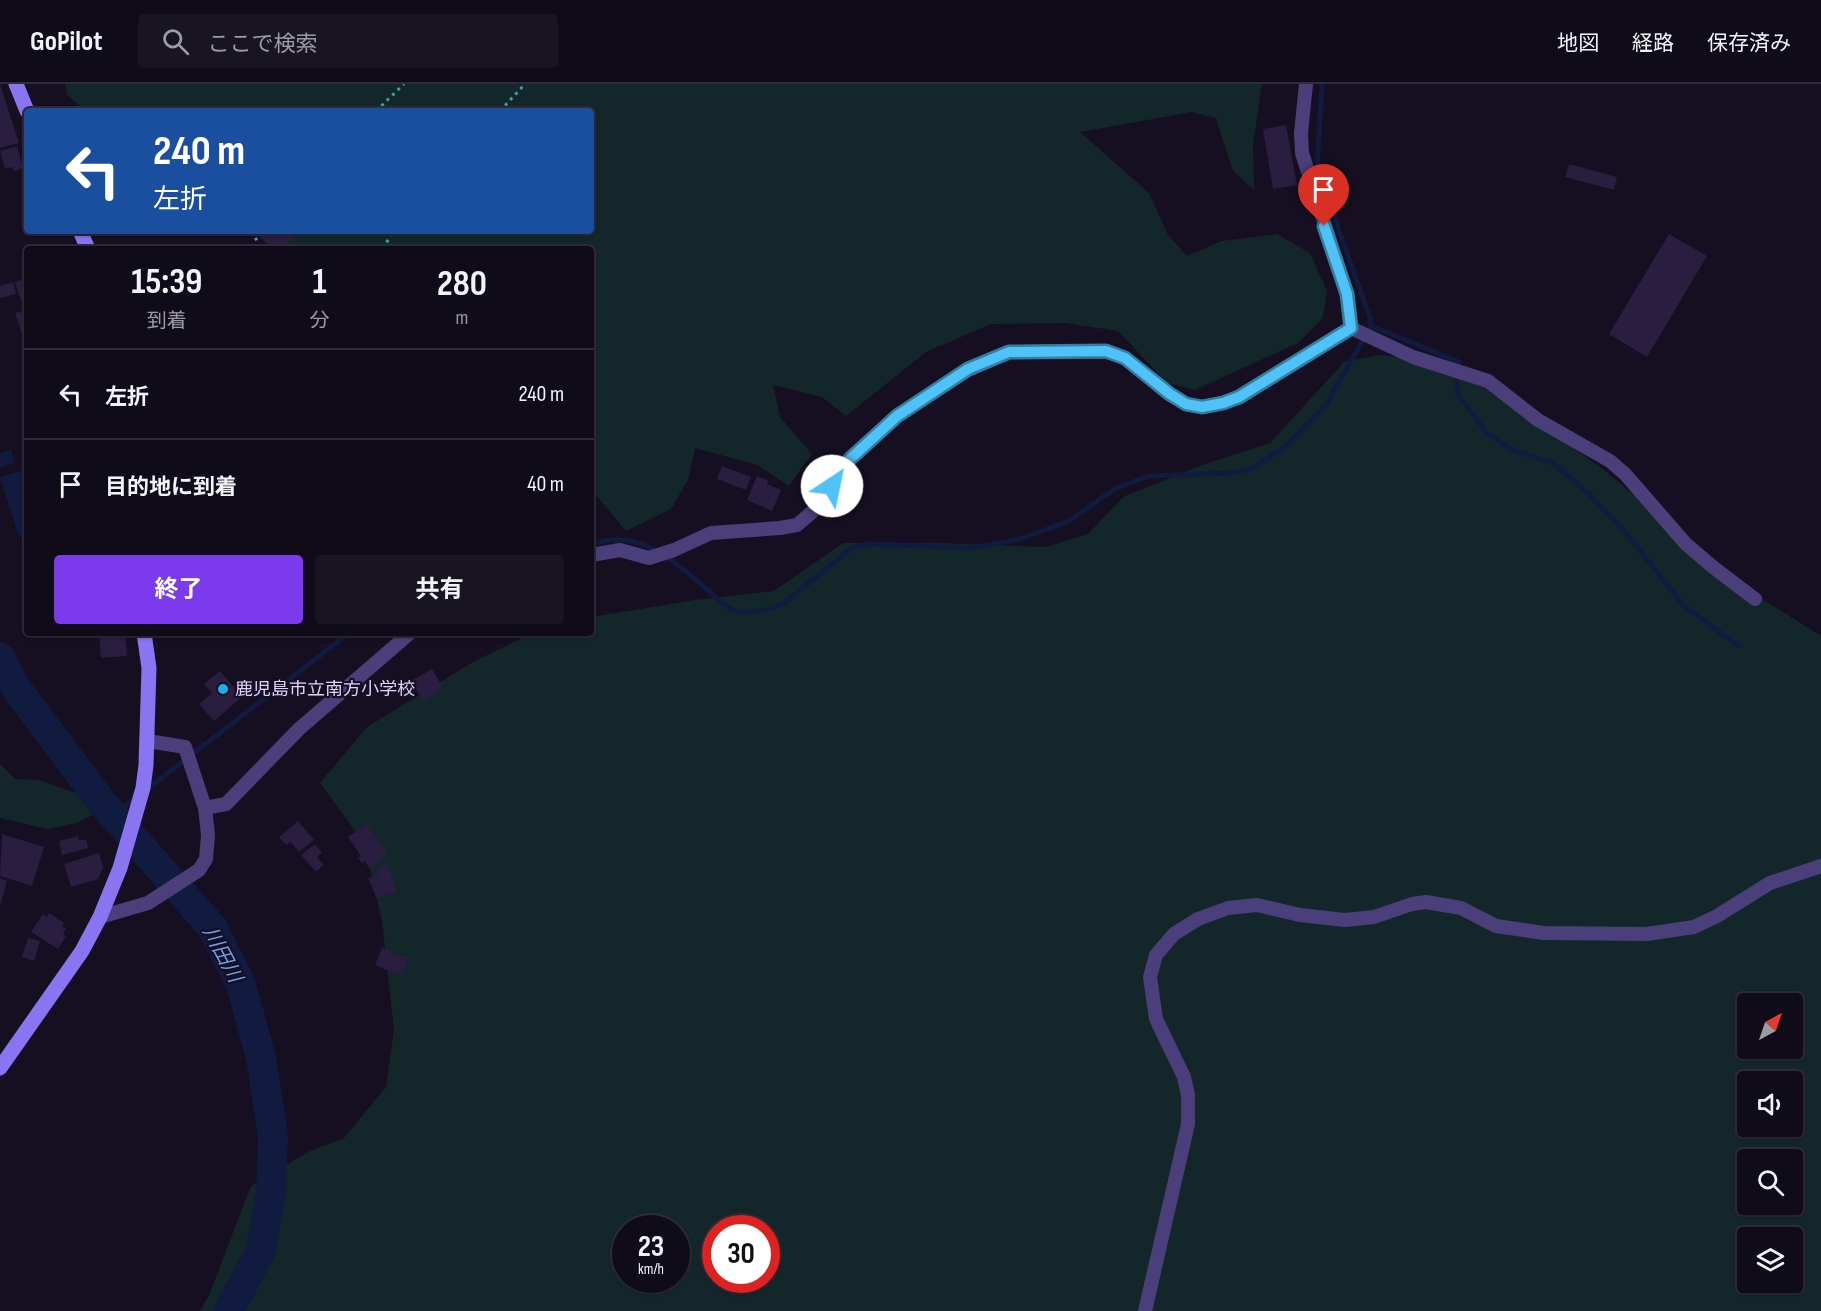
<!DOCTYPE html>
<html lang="ja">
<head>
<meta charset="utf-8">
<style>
	:root { --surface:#100b19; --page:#191422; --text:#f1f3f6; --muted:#9c9ba2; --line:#302b38; --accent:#7c3aed }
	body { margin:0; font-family:"Sofia Sans Condensed","Noto Sans JP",sans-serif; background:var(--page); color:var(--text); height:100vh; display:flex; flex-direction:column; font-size:22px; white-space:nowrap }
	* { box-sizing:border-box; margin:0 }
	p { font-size:20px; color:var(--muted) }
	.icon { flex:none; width:33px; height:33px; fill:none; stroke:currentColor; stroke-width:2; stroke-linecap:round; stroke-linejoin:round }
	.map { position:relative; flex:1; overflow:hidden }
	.sheet { position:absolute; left:24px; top:162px; width:570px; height:390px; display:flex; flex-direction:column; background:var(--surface); border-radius:6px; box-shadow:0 2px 4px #0004,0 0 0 2px var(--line) }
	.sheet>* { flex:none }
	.banner { position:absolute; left:24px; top:24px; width:570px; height:126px; border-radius:6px; box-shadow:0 2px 4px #0004,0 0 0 2px var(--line); background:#1a4fa0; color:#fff; overflow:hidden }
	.needle { width:39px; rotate:40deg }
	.controls { position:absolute; left:1737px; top:909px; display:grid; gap:12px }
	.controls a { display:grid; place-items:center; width:66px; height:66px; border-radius:6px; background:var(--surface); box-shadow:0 2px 4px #0004,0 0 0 2px var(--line); font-size:30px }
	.speed { position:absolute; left:612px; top:1131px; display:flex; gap:12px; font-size:30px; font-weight:700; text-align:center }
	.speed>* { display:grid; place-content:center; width:78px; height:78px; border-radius:50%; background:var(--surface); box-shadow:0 2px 4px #0004,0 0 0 2px var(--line); line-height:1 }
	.speed small { font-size:15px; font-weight:400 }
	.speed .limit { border:9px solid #d22; background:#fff; color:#111 }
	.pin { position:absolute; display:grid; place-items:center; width:51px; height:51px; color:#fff; margin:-62px -26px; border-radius:50% 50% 50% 0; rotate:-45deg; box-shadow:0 0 6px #0007 }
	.pin .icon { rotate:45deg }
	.me { position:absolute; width:66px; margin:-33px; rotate:34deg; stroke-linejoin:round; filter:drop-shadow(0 0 4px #0008) }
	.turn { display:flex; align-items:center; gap:21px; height:126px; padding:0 30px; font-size:27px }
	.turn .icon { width:78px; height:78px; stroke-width:2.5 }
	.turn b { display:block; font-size:42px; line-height:51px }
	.eta { display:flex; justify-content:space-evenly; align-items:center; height:102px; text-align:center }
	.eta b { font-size:36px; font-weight:700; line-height:42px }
	.action { display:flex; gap:12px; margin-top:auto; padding:12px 30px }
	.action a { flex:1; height:69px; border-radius:6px; background:var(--accent); color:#fff; font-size:24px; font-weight:700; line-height:69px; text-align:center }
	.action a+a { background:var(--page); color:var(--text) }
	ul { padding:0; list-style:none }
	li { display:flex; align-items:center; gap:18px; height:90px; padding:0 30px; border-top:2px solid var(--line) }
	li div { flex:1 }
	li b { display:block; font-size:22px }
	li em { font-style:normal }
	header { display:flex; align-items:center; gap:36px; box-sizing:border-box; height:84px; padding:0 30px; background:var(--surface); border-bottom:2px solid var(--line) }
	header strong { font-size:28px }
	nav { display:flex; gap:33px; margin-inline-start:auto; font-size:21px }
	.search { width:420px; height:54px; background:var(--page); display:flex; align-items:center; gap:15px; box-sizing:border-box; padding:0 21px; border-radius:6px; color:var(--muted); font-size:22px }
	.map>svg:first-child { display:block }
</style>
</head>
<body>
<header>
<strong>GoPilot</strong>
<div class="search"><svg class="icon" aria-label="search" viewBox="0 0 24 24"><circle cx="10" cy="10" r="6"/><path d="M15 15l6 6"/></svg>ここで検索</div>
<nav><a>地図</a><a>経路</a><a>保存済み</a></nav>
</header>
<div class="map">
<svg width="1821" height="1227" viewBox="0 0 1821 1227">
	<rect width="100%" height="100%" fill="#150f21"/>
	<path fill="#13272a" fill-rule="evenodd" d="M65 0H1262L1253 61 1254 106 1233 87 1216 34 1192 28 1080 48 1149 109 1168 151 1187 172 1222 157 1277 150 1310 169 1327 207 1323 234 1298 259 1195 306 1167 299 1118 247 1065 239 991 240 926 268 846 332 822 313 773 301 780 333 812 370 789 402 757 381 695 364 688 396 671 425 626 447 597 412 591 413V165H290L286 147H591V27H86L67 11Z
		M1381 271 1459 280 1604 386 1746 505 1821 552V1227H200L209 1211 251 1102 308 1068 344 1054 386 1003 394 946 382 837 364 759 320 699 367 643 473 578 533 549H591V533L695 516 774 507 843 459H938L1046 463 1088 450 1123 413 1202 381 1270 359 1345 277ZM1748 920H1792V964H1748ZM1748 998H1792V1042H1748ZM1748 1076H1792V1120H1748ZM626 1144H676V1196H626ZM716 1144H766V1196H716ZM1748 1154H1792V1198H1748Z
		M0 680 15 695 39 696 87 713 94 730 77 739 47 745 0 734Z"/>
	<path fill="#101b3f" d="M11 366 15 379 0 383V369Z
		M27 385V450L19 453 0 393Z"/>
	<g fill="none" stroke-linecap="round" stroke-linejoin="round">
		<path stroke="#101b3f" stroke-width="5" d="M1322 0 1317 84 1370 234 1371 242
			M1456 297 1458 311 1487 349 1510 365 1553 379 1589 410 1627 450 1684 522 1739 562
			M591 460C643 444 671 476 708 506 715 512 722 520 729 524 745 533 767 526 783 520L852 464 869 460 973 464 1020 455 1069 437 1116 404 1149 392 1233 389 1255 383 1285 363 1326 321 1371 242 1459 278
			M146 706 349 549
			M113 731 136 714"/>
		<path stroke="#101b3f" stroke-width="30" d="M0 573 16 604 103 720 212 843 241 901 261 974 273 1052 271 1108 260 1169 228 1227"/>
	</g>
	<path fill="#291d40" d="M0 0 19 59 0 64Z
		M1286 41 1297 101 1273 105 1263 45Z
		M17 62 23 84 14 87 12 83 5 85 0 67Z
		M1569 80 1617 93 1614 106 1565 93Z
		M258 147H285L293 154 284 165 276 163 273 165 256 150Z
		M1669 150 1707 172 1647 273 1609 250Z
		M27 194V217L21 218 15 198Z
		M13 198 16 210 0 214V202Z
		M27 221V253L23 254 15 229 22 227 21 223Z
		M722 382 751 393 746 406 717 395Z
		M757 392 768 396 767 400 781 406 772 427 747 416Z
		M99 549H125L127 572 101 574Z
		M432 585 444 605 423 617 411 597Z
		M220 587 242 613 214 637 199 620 212 609 204 600Z
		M298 737 314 756 299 768 291 758 286 761 279 753Z
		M367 740 388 771 369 784 365 777 362 779 358 774 361 772 348 753Z
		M2 750 44 763 32 802 0 792Z
		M78 752 79 757 86 755 88 764 62 771 59 757Z
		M315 760 322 769 317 773 324 781 316 788 301 771Z
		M99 769 103 783 98 795 71 803 64 780Z
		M386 780 397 807 377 815 368 794 379 790 376 784Z
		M0 794 7 797 1 819H0Z
		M49 829 64 839 62 842 66 845 63 850 66 852 58 865 31 848 43 830 47 833Z
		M28 854 40 857 34 877 22 873Z
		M382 863 409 875 401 892 375 881Z"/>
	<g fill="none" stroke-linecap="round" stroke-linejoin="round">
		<path stroke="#3a9fa8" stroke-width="3" stroke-dasharray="3 4.5" stroke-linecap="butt" d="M376 27 404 0
			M500 27 525 0
			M252 147 261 165
			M383 165 393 147"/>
		<path stroke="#4a3f7b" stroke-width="14" d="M1351 244 1413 273 1488 297 1538 336 1610 377 1625 390 1686 460 1713 483 1755 515
			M591 471 620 466 649 474 674 466 711 449 780 444 797 441 811 429 824 415 850 374 897 332 968 286 1009 268 1106 267 1125 274 1170 311 1186 320 1202 323 1223 319 1239 313 1351 244 1347 210 1302 69 1301 49 1306 0
			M148 657 185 663 205 724 226 720 299 645 410 549
			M100 833 148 819 199 786 206 775 208 751 205 724
			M1145 1227 1188 1040V1011L1184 993 1156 935 1150 893 1156 871 1174 850 1198 835 1228 824 1257 821 1300 831 1345 836 1374 833 1412 820 1426 818 1461 824 1496 842 1544 849 1647 850 1694 843 1717 832 1770 799 1821 782"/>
		<path stroke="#8974f1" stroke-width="15" d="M16 0 27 27
			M80 147 88 165
			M0 984 82 867 100 833 120 784 143 704 146 681 149 584 144 549"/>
	</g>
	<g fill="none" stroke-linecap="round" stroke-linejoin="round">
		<g stroke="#337fa1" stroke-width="15">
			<path id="route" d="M832 402 850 375 897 332 968 285 1009 268 1106 267 1125 274 1170 310 1186 320 1202 323 1223 319 1239 313 1351 244 1347 210 1324 142"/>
		</g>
		<use href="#route" stroke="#4fc3f7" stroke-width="10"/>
	</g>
	<circle fill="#17b1e3" stroke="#150f21" stroke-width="2" cx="223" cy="605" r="6"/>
	<g text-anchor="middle" stroke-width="4.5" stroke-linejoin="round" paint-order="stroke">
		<g font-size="18" fill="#ded3fb" stroke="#150f21" text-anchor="start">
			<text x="235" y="611">鹿児島市立南方小学校</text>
		</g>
		<g font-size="20" font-style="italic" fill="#6ca0f0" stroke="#150f21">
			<text transform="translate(223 870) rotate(62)" y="7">川田川</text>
		</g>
	</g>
</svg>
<div class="controls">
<a><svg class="needle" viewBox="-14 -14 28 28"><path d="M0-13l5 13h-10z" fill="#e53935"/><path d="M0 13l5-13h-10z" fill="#9c9ba2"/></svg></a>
<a><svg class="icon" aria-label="sound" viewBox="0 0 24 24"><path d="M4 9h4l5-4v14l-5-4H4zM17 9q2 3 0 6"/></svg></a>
<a><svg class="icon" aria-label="search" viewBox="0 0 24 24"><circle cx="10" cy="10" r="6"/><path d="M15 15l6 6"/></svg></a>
<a><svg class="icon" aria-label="layers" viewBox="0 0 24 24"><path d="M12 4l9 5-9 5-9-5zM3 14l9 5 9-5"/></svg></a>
</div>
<div class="speed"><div>23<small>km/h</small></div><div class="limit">30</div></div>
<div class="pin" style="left:1324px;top:142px;background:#d93025"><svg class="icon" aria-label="arrive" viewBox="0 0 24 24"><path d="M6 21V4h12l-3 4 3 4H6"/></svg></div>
<svg class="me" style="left:832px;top:402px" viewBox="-20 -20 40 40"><circle r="19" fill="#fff"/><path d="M0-13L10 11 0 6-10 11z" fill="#4fc3f7"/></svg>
<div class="banner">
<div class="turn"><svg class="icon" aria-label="left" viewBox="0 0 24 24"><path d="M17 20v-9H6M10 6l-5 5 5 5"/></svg><div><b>240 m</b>左折</div></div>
</div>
<section class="sheet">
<div class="eta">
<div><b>15:39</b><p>到着</p></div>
<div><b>1</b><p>分</p></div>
<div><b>280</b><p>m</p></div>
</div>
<ul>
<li><svg class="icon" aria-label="left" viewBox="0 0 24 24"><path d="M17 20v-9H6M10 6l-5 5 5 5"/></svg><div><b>左折</b></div><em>240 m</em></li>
<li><svg class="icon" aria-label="arrive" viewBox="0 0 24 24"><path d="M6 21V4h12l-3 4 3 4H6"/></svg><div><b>目的地に到着</b></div><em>40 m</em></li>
</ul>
<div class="action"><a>終了</a><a>共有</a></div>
</section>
</div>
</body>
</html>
